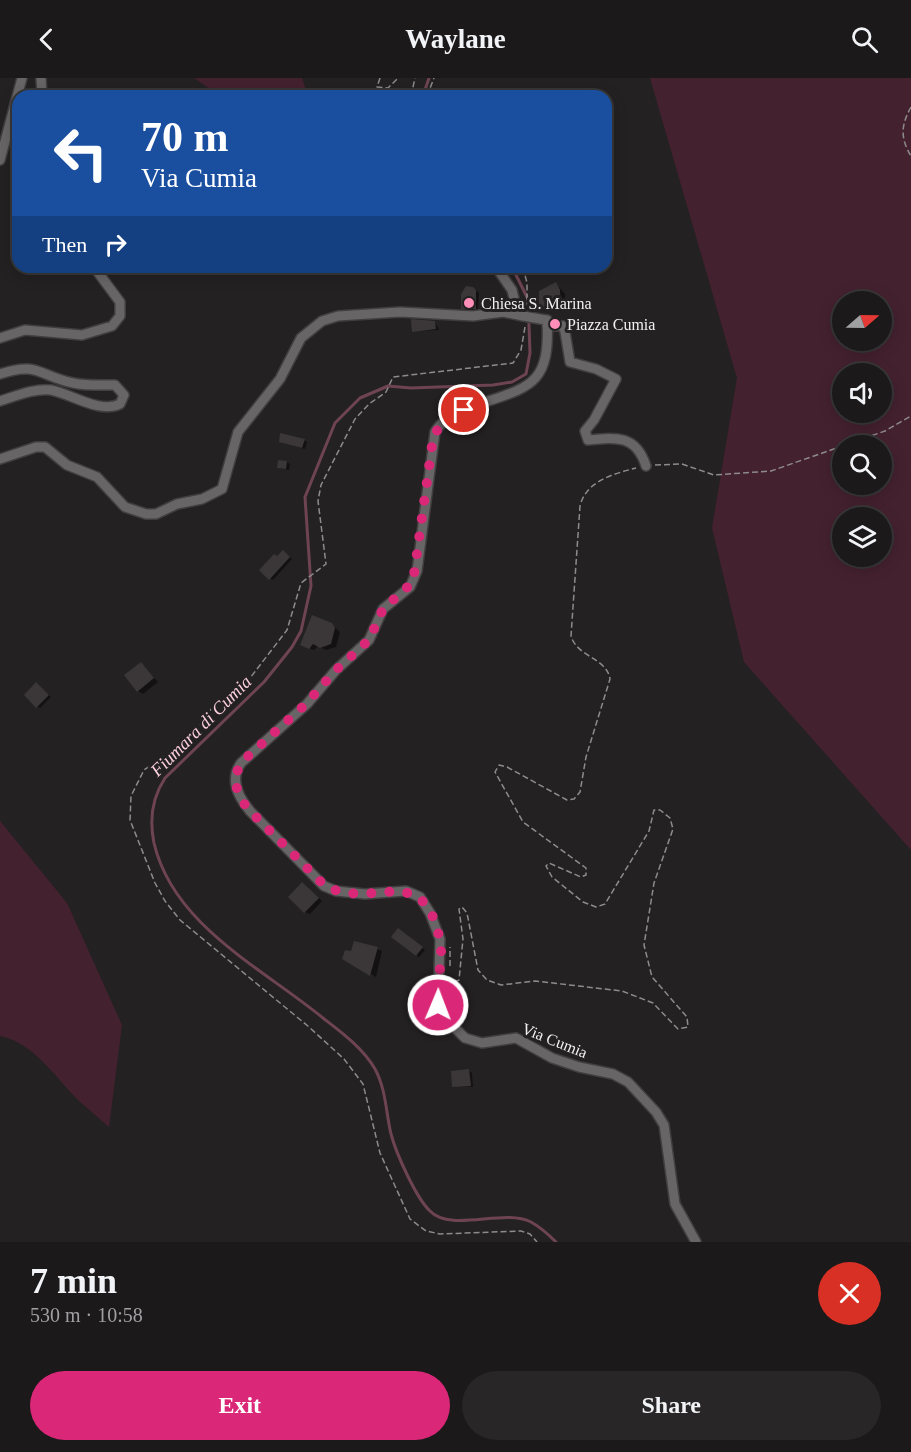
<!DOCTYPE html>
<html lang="en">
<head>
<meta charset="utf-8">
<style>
	:root { --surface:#1b191a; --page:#282627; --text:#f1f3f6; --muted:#a0a0a2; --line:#393839; --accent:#db2777 }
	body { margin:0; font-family:Georgia,serif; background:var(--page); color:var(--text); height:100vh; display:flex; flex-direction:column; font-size:22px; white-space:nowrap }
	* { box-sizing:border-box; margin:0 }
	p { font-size:20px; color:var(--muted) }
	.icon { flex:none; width:33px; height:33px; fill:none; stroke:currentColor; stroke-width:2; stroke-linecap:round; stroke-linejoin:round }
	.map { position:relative; height:1164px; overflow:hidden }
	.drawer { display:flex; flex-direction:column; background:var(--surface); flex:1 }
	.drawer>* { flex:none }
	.top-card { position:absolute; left:12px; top:12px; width:600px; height:183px; border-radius:18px; box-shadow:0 3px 15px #0003,0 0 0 2px var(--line); background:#1a4fa0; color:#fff; overflow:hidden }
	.needle { width:39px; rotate:70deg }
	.tools { position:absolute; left:832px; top:213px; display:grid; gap:12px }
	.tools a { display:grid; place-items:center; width:60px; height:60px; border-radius:50%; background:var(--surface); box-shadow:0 3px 15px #0003,0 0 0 2px var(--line); font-size:30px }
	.pin { position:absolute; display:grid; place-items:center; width:51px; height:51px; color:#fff; margin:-26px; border:3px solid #fff; border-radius:50%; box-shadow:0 2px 6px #0007 }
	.me { position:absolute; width:66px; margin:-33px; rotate:1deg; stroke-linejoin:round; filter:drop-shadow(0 0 4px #0008) }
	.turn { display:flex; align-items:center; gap:21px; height:126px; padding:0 30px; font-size:27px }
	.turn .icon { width:78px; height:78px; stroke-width:2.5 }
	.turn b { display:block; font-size:42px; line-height:51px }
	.then { display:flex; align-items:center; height:57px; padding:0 30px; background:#0003; gap:12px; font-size:22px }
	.round { display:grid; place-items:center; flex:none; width:63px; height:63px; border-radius:32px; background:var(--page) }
	.head { display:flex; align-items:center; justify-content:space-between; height:102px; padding:0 30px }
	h1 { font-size:36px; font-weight:600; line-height:45px }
	.cta { display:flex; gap:12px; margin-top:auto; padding:12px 30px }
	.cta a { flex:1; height:69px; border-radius:36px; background:var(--accent); color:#fff; font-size:24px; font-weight:600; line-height:69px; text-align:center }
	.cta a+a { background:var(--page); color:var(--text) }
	header { display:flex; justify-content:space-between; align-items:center; height:78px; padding:0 30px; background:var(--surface); font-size:27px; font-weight:600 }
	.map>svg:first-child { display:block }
</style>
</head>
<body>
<header><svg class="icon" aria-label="back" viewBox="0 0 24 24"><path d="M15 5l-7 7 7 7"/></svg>Waylane<svg class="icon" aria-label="search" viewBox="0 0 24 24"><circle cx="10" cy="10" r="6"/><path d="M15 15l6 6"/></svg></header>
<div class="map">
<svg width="911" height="1164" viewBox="0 0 911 1164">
	<rect width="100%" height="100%" fill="#242122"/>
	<path fill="#44212f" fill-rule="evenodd" d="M194 0H302L308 18H220Z
		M650 0H911V772L744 584 712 450 737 300ZM843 224H882V262H843ZM843 296H882V334H843ZM843 368H882V406H843ZM843 440H882V478H843Z
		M0 743 67 825 122 947 109 1049C99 1040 88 1031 78 1022 55 999 34 965 0 958Z"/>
	<path fill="#0007" d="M556 206 565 216V232L546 233 541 230Z
		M473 210 479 215 478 232 465 231 462 230Z
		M435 244 439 252 414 253Z
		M304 362 307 364 305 371 281 364Z
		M287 384 290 386 289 392 279 390Z
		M286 476 292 481 273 502 270 500 278 479Z
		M331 546 340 554 336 569 326 572 318 568 314 572 306 569Z
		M141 586 158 604 143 616 138 613Z
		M39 608 51 619 40 630 37 628Z
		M303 806 322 823 310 836 305 834Z
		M402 854 425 872 419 879 416 877Z
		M377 871 382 873 376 899 344 880 352 875Z
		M469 993 472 995 473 1009 454 1008Z"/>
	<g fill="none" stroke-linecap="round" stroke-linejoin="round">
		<path stroke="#6e4453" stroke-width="3" d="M423 18 429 0
			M512 189 528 221 530 275 526 296 512 304 493 307 411 310 388 308 360 320 335 345 305 419 311 508 301 553 292 569 264 604 165 700C152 720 149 741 154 765 173 847 262 890 323 940 341 954 363 970 375 991 386 1011 386 1035 391 1056 396 1075 416 1120 430 1133 451 1155 504 1130 531 1144 540 1149 549 1157 556 1164"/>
	</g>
	<path fill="#3b3739" d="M556 204 560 212 561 230 539 231V213Z
		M466 208 473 209 476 212V231H461V216Z
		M411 241 435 243 436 251 412 254Z
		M280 355 305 361 302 370 279 364Z
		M278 382 287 383 286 391 277 390Z
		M283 472 290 479 269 502 259 492 274 476 277 478Z
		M312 537 332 545 335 550 331 566 320 570 313 566 309 571 300 567Z
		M141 584 154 600 137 614 124 597Z
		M36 604 49 617 36 630 24 617Z
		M302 804 319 820 304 835 288 819Z
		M398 850 423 869 416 878 391 859Z
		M354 863 378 869 370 898 342 881 345 872 351 873Z
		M469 991 471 1008 452 1009 451 993Z"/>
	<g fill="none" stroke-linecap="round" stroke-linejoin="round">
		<g stroke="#413e3f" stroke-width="12">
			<path id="minor" d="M41 0 42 18
				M0 82 22 0
				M496 189 512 212 518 237
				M540 241 547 242C551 312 526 309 468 330 455 335 443 341 435 354L417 493 410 509 383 531 369 562 336 592 307 626 241 685C229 702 239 720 250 733L324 808 336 813 365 816 406 813 420 819 430 835 440 861 438 927 449 944 465 960 482 965 516 960 552 980 579 989 613 996 628 1004 656 1034 664 1047 675 1126 696 1164
				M547 248H564L570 284 596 291 616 301 594 342 585 353 588 362C617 359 636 357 646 388
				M0 260 25 252 82 257 112 248 120 238V224L94 189
				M0 296C38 283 39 298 73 305 87 308 101 307 115 307L124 317 120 326C99 336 72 316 51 312 34 310 16 318 0 323
				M0 381 36 369H45L67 387 97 399 125 429 146 436H156L177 426 202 421 222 411 238 354 280 301 301 260 322 243 338 238 400 234 473 238 503 234 523 238"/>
		</g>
		<path stroke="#8e8b8c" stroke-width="1.5" stroke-dasharray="6 3" stroke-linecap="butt" d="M380 0 377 9 388 10 398 0
			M411 18 415 0
			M427 18 434 0
			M911 29C901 47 900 60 911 78
			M523 189 527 205V227
			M525 249 521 272 513 285 393 299 386 314 369 326 355 341 321 407 318 423 326 486 301 505 287 552 247 604 212 630 189 662 144 692 131 718 130 742 155 805 165 823 180 842 309 949 344 981 363 1006 380 1075 410 1141 426 1153 440 1156 521 1153 530 1156 537 1164
			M655 387 682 386 714 397 771 393 885 353 911 338
			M450 888V869
			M449 899 452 905 459 902 463 861 459 831 462 829 467 835 478 892 487 902 501 907 535 903 622 913 653 925 678 951 688 949 687 939 652 899 644 867 654 805 673 751 670 740 660 732H654L649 753 605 826 596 829 583 824 552 799 546 788 549 785 581 799 586 797V790L523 744 495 694 499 687 507 689 567 722 574 721 580 714 586 679 610 601C607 580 577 579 571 558L580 428C586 403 613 396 636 390"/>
		<use href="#minor" stroke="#676566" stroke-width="9"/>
		<g stroke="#413e3f" stroke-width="12" stroke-linecap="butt">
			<path id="minor-bridge" d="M523 238 540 241"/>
		</g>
		<use href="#minor-bridge" stroke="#676566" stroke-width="9"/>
	</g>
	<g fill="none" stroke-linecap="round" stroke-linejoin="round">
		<path stroke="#db2777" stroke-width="10" stroke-dasharray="0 18" d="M438 927C435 906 444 884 440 863 423 778 373 835 324 807L250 733C236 717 229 698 245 681L306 626 336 592 369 562 383 531 413 504 433 360 441 345 464 332"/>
	</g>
	<g fill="#ff8eb9" stroke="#242122" stroke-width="2">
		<circle cx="469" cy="225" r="6"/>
		<circle cx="555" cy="246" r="6"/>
	</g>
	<g text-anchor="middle" stroke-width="6" stroke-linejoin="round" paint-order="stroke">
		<g font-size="16" fill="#f2f0f0" stroke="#242122" text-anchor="start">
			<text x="481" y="231">Chiesa S. Marina</text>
			<text x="567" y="252">Piazza Cumia</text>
		</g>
		<g font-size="16" fill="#f2f0f0" stroke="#242122">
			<text transform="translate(555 962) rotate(22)" y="6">Via Cumia</text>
		</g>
		<g font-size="18" font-style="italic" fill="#fccfde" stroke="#242122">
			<text transform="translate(201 648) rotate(-45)" y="6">Fiumara di Cumia</text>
		</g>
	</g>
</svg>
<div class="tools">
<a><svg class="needle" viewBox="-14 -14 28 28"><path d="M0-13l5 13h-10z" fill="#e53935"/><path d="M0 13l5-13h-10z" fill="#a0a0a2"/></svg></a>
<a><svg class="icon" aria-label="sound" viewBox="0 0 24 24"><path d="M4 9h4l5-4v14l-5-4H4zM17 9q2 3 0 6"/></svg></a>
<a><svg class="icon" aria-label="search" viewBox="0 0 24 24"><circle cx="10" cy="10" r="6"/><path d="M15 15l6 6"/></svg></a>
<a><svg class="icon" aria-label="layers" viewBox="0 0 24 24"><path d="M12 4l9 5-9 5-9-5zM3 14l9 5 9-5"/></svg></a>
</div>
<div class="pin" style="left:464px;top:332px;background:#d93025"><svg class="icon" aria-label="arrive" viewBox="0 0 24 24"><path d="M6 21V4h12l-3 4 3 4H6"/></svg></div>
<svg class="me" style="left:438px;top:927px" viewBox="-20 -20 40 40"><circle r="17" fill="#db2777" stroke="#fff" stroke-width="3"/><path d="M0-11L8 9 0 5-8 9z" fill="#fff"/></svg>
<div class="top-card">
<div class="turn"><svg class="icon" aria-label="left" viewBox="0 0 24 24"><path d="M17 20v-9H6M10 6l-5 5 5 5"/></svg><div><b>70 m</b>Via Cumia</div></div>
<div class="then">Then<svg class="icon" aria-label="right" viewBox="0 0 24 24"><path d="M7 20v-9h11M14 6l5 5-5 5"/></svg></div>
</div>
</div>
<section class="drawer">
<div class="head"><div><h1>7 min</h1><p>530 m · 10:58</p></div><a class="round" style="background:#d93025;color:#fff"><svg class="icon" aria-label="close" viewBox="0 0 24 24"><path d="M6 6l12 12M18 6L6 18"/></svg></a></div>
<div class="cta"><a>Exit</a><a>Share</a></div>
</section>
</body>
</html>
